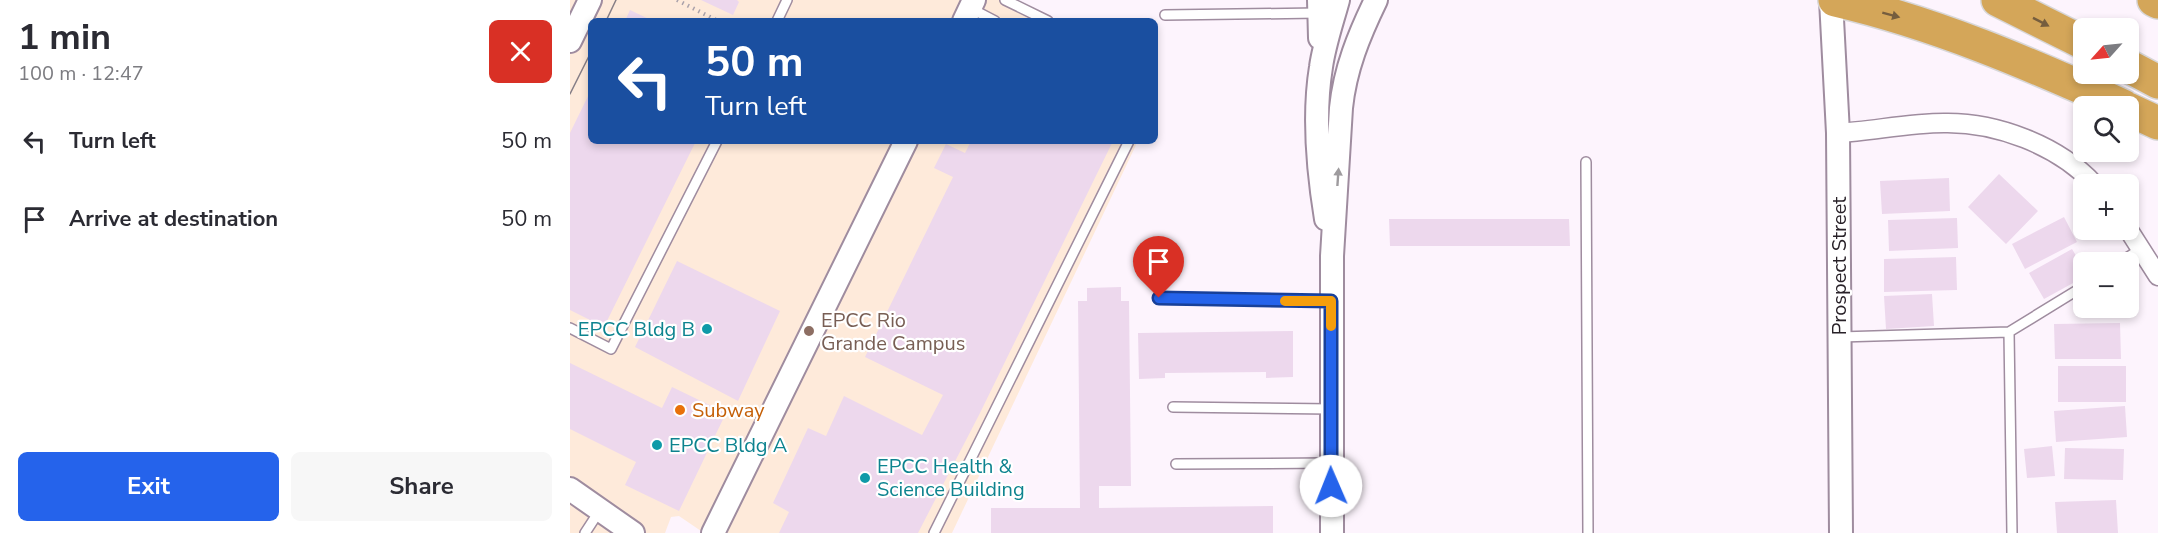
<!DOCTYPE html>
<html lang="en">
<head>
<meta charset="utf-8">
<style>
	:root { --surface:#fff; --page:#f7f7f7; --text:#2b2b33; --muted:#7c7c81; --accent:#2563eb }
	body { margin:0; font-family:"Nunito Sans",sans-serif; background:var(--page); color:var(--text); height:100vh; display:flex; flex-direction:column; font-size:22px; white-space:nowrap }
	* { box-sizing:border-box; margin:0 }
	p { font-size:20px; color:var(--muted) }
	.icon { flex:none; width:33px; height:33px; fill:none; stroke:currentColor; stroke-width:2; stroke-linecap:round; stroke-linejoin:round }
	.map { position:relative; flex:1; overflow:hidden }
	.details { display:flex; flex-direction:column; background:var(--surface); width:570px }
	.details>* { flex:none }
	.banner { position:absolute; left:18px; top:18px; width:570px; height:126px; border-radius:9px; box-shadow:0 3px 9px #0003; background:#1a4fa0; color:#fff; overflow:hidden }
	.needle { width:39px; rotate:243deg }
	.fabs { position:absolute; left:1503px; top:18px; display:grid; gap:12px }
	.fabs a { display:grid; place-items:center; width:66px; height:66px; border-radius:9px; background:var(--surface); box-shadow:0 3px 9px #0003; font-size:30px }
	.pin { position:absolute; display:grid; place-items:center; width:51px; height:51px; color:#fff; margin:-62px -26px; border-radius:50% 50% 50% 0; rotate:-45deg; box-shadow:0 0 6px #0007 }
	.pin .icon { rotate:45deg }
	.me { position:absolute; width:66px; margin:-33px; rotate:359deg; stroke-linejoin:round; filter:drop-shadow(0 0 4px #0008) }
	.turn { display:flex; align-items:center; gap:21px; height:126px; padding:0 18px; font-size:27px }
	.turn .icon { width:78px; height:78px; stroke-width:2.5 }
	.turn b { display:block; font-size:42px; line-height:51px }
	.round { display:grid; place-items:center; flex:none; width:63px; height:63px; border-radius:9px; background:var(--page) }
	.head { display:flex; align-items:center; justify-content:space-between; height:102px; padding:0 18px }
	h1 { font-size:36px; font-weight:700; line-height:45px }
	.cta { display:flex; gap:12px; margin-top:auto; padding:12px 18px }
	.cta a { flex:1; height:69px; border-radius:9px; background:var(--accent); color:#fff; font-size:24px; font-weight:700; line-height:69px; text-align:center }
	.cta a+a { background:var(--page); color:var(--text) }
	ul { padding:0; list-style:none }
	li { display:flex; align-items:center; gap:18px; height:78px; padding:0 18px }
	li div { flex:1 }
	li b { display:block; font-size:22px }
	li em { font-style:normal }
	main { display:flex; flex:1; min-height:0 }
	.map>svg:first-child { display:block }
</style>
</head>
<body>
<main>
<section class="details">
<div class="head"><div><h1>1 min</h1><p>100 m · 12:47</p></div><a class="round" style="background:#d93025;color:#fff"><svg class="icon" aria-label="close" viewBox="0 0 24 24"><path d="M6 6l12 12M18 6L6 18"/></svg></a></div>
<ul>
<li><svg class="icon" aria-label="left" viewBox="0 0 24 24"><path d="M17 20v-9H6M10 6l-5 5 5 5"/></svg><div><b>Turn left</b></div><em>50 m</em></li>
<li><svg class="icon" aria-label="arrive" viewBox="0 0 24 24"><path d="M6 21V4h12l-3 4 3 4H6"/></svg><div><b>Arrive at destination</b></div><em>50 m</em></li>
</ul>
<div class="cta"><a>Exit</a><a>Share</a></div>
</section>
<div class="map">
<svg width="1588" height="533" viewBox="0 0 1588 533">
	<rect width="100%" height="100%" fill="#fdf4fd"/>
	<path fill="#feeada" d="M0 0H432L486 21H21V141H565L566 145 382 533H134L109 516 101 517 95 533H0Z"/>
	<path fill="#edd8ed" d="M131 0H167L169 2 163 15Z
		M60 10 83 21H55Z
		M21 90V141H126L34 327 0 310V133Z
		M401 141H543L410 413 348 533H209L219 512 203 503 238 428 256 436 274 396 352 435 373 395 295 357 383 177 364 168 376 144 395 153Z
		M1429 174 1468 211 1436 244 1398 207Z
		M1379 178 1380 211 1312 214 1310 181Z
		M1494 217 1507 242 1455 269 1442 244Z
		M1387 218 1388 248 1319 251 1318 220Z
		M819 219H999L1000 246H820Z
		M1502 249 1514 269V277L1474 299 1459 273Z
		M1386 257 1387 290 1314 292V259Z
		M107 261 210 311 168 401 65 347Z
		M551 287V301H559L561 486H529V508L703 506V533H421V508H510L508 301H517V288Z
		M1362 294 1364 326 1316 329 1314 296Z
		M1550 323 1551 359H1485L1484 324Z
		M723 331V377L696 378V372L595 373V378L569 379 568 333Z
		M0 363 92 408 102 387 156 413 109 511 55 485 66 462 0 429Z
		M1488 366H1556V402H1488Z
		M1555 406 1557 437 1486 442 1484 411Z
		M1482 446 1485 476 1457 478 1454 449Z
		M1495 448 1554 449 1553 480 1494 479Z
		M1546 500 1548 533H1487L1485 502Z"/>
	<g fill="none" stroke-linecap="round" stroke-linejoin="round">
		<g stroke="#9f8c9f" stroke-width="12">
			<path id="service" d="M435 0 478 21
				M400 8 425 21
				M595 15 748 13
				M207 21 217 0
				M1016 162 1018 533
				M1550 262 1571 249
				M589 299 761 301
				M0 328 41 349 147 141
				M1439 332 1442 533
				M1270 337 1439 332 1514 286
				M603 407 761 409
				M606 464 761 463
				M15 533 30 510
				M364 533 559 141"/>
		</g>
		<g stroke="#9f8c9f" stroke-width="21">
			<path id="minor" d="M1268 133C1302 131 1340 123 1374 123 1426 122 1488 145 1524 184
				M1558 229 1588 276"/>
		</g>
		<g stroke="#9f8c9f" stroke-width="26">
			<path id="tertiary" d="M749 0 750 38
				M1261 0 1268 133 1271 533
				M394 21 404 0
				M0 41 20 0
				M756 219C748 170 743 116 751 67 754 45 762 22 768 0
				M0 489 63 533
				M143 533 336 141
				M762 533V256L771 108C775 69 789 35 806 0"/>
		</g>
		<g stroke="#d8d7d8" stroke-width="36">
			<path id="motorway" d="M1265 0C1365 23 1460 64 1553 106
				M1428 0 1514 43
				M1584 0 1588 2
				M1558 66 1588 82
				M1558 109 1588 123"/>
		</g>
		<path stroke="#aaa2aa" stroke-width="4" stroke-dasharray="1.5 4.5" stroke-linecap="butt" d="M107 0 148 21"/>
		<use href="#service" stroke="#fff" stroke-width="9"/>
		<use href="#minor" stroke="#fff" stroke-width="18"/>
		<use href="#tertiary" stroke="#fff" stroke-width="22"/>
		<use href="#motorway" stroke="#d4a659" stroke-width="33"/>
		<path stroke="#877f87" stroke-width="1.5" d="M36 21 46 0
			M0 94 21 52"/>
	</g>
	<defs><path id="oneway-solid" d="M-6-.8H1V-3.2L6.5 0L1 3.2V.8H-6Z" transform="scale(1.5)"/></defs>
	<g fill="#755d3e">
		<use href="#oneway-solid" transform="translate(1321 15) rotate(15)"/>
		<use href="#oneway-solid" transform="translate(1471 22) rotate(27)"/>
	</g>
	<use fill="#9e9b9e" href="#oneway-solid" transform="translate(768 177) rotate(-86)"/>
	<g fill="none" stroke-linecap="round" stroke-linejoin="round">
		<g stroke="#184099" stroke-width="15">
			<path id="route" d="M589 298 761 301V486"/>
		</g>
		<use href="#route" stroke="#2563eb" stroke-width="10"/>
		<path stroke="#f59e0b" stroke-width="10" d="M715 301H761V326"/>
	</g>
	<g fill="#0f9aa8" stroke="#fff" stroke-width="2">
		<circle cx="137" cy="329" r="6"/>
		<circle cx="87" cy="445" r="6"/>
		<circle cx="295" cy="478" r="6"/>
	</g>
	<circle fill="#8d6e63" stroke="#fff" stroke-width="2" cx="239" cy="331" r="6"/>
	<circle fill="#e8710a" stroke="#fff" stroke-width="2" cx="110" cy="410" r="6"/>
	<g text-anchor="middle" stroke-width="4.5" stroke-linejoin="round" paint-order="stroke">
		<g font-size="20" fill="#282128" stroke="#fff">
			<text transform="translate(1269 266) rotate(-90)" y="7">Prospect Street</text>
		</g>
		<g font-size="20" fill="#785e54" stroke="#fff" text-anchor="start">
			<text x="251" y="327">EPCC Rio<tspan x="251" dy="23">Grande Campus</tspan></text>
		</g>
		<g font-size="20" fill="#0d838f" stroke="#fff" text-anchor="start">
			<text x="125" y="336" text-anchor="end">EPCC Bldg B</text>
			<text x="99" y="452">EPCC Bldg A</text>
			<text x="307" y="473">EPCC Health &amp;<tspan x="307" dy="23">Science Building</tspan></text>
		</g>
		<g font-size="20" fill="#c56008" stroke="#fff" text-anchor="start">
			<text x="122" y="417">Subway</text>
		</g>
	</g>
</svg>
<div class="fabs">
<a><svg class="needle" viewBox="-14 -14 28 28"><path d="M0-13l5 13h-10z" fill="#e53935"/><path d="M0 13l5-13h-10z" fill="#7c7c81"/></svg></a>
<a><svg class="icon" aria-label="search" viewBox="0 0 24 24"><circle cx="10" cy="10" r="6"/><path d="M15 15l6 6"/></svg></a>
<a>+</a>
<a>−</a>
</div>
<div class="pin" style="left:589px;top:298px;background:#d93025"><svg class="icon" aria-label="arrive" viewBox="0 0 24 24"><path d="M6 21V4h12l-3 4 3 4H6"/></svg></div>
<svg class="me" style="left:761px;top:486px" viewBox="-20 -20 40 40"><circle r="19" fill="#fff"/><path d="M0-13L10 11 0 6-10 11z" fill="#2563eb"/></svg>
<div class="banner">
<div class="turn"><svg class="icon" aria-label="left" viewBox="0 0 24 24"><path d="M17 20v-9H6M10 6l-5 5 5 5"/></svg><div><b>50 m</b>Turn left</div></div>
</div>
</div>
</main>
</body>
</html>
